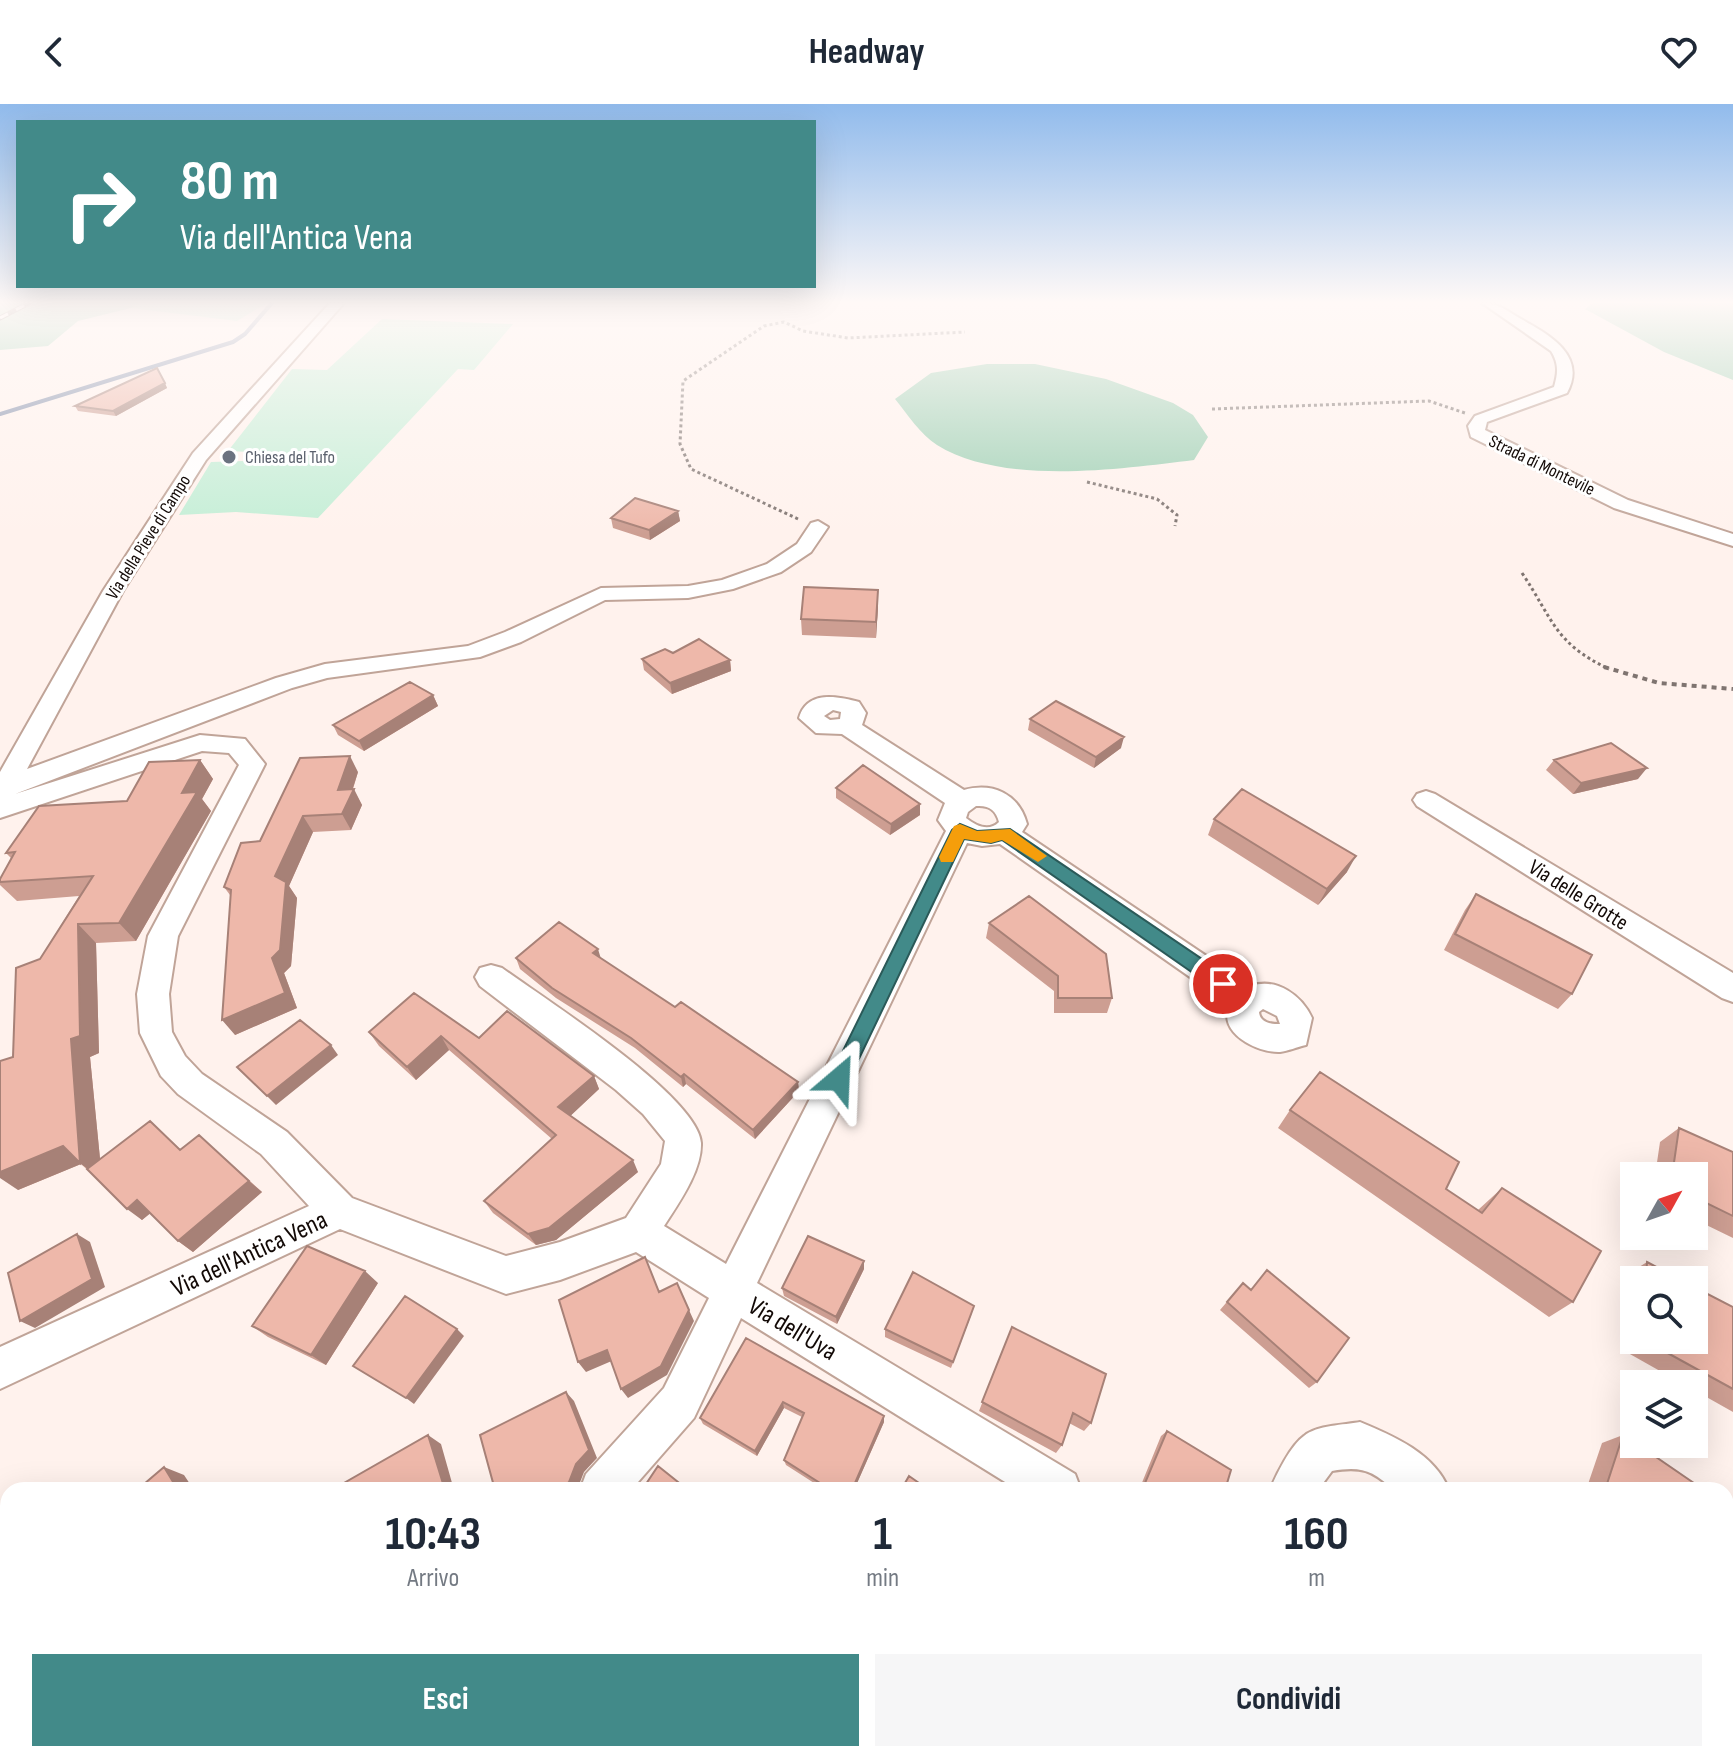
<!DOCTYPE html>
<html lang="it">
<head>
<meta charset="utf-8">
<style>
	:root { --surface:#fff; --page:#f6f6f7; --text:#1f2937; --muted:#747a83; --accent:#428a89 }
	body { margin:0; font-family:"Sofia Sans Condensed",sans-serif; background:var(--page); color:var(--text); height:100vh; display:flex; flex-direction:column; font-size:30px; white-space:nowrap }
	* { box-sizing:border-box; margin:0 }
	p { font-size:26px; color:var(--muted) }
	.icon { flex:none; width:44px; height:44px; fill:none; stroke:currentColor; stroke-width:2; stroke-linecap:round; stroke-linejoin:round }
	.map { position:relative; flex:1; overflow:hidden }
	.drawer { position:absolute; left:0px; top:1378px; width:1734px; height:280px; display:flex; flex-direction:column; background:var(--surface); border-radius:24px 24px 0 0; box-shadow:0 8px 32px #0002 }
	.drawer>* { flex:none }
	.banner { position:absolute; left:16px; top:16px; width:800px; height:168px; border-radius:0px; box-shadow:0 8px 32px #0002; background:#428a89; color:#fff; overflow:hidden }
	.needle { width:52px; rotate:50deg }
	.buttons { position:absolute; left:1620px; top:1058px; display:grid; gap:16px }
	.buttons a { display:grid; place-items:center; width:88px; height:88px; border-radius:0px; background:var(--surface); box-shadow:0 8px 32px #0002; font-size:40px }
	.pin { position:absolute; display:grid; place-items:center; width:68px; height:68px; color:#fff; margin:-34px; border:4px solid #fff; border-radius:50%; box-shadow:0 2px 8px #0007 }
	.me { position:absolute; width:88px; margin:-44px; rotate:26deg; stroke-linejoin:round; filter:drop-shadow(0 0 6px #0008) }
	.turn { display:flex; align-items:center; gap:28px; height:168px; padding:0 32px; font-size:36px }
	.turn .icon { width:104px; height:104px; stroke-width:2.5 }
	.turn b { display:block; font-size:56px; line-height:68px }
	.eta { display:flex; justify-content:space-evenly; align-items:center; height:136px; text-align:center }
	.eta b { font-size:48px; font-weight:700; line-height:56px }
	.button { display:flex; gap:16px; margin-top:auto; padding:16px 32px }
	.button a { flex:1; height:92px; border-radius:0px; background:var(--accent); color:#fff; font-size:32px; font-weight:700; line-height:92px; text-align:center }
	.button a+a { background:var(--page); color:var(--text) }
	header { display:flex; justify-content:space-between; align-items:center; height:104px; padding:0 32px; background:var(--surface); font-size:36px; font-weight:700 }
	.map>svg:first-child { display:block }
</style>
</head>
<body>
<header><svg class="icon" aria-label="back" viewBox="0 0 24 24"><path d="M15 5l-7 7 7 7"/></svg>Headway<svg class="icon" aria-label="heart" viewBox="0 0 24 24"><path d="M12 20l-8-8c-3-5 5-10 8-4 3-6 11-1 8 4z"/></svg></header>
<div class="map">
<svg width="1733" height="1658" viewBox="0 0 1733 1658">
	<rect width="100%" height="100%" fill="#fff2ed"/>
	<path fill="#c4eed6" d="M140 199H267L237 217 131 204Z
		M382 215 513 220 474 266 458 265 318 414 236 408 179 411 211 358 243 357 251 348 228 347 292 265 327 266Z"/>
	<path fill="#9ed0b4" d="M0 199H140L131 204 78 217 48 242 0 246Z
		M1593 199H1733V276L1664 248 1585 205Z
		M987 260H1035L1106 275 1173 299 1193 311 1208 333 1194 356C1120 365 1003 382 937 341 921 331 907 310 895 295L931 269Z"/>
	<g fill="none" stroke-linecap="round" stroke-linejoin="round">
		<path stroke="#808daa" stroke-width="4" d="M0 310 233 238 245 230 272 199"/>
		<g stroke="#c0a498" stroke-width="4">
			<path id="minor" d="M330 199H344L206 356 123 487 27 665 276 574 325 560 468 542 505 528 601 484 688 482 722 476 767 460 797 440 811 419 818 417 828 423 811 448 781 468 733 485 688 494 605 496 521 538 480 553 327 574 292 584 15 690 200 631 245 635 265 660 178 832 169 890 172 928 185 952 202 970 287 1028 352 1094 506 1152 560 1138 626 1114 661 1060 665 1037 643 1010 616 986 480 882 475 873 480 864 491 861 502 864C543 894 698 992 701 1039 702 1067 678 1100 664 1122L726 1160 946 727 938 716 945 699 842 630 816 629 799 614C807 586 837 592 859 598L866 609 862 621 964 686C993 678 1019 690 1027 720L1022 728 1251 882C1277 873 1302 892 1312 914L1306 941C1297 943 1288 947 1280 948 1257 949 1216 928 1230 901L1000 740 982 742 967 739 757 1179 1075 1370 1081 1386H1018L741 1214 694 1314 631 1386H580L586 1370 664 1284 709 1194 636 1148 560 1176 506 1190 340 1125 0 1285V1243L309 1102 261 1050 178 990 161 972 140 929 137 890 148 832 239 661 229 649 202 647 0 714V668L103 487 193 349ZM833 606 841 608 840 615 830 616 824 612ZM976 702C989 701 996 706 999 718 989 728 976 722 966 714L968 708ZM1263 905 1277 912 1280 920C1271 920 1260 919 1259 908Z
				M1482 199C1499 199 1507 207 1521 215 1550 231 1587 252 1567 289L1487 318 1485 326 1628 396 1733 430V442L1614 404 1471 333 1468 322 1475 312 1554 283C1558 269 1559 260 1551 247Z
				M1426 687 1435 690 1733 869V898L1722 894 1417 702 1413 696 1417 690Z
				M1360 1318C1394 1332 1435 1350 1449 1386H1394C1372 1366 1361 1362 1332 1367L1318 1386H1270C1276 1371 1291 1341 1304 1332 1317 1321 1344 1321 1360 1318Z
				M316 1650H373L369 1658H313Z
				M662 1650H787L783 1658H659Z
				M1300 1650H1358L1361 1658H1304Z"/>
		</g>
		<path stroke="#7f7470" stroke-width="3" stroke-dasharray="3 3" stroke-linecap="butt" d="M1212 305 1429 297 1465 309
			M1087 378 1157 395 1177 411 1175 422
			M798 415 691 365 680 340 683 277 764 222 784 218 803 227 848 234 965 228
			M1522 469C1553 515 1554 539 1609 565"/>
		<path stroke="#7f7470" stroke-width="4" stroke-dasharray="5 5" stroke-linecap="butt" d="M1604 563 1659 579 1733 585"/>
		<use href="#minor" fill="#fff" fill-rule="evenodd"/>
		<g stroke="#524845" stroke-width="5">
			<path id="rail" d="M0 214 29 199"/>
		</g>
		<use href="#rail" stroke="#fff" stroke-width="3" stroke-dasharray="9" stroke-linecap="butt"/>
	</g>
	<path fill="#cd9e92" d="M157 264 167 284 116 312 78 307 75 302Z
		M678 407 680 417 650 436 613 424 611 414Z
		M878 502 876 534 802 531 801 515Z
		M673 549 730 556 731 567 672 590 644 566 642 555Z
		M433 591 438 602 364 647 338 631 333 621Z
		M1030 615 1121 644 1094 664 1028 626Z
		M200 656 213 675 202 695 211 707 136 837 96 839 99 949 90 953 100 1055 150 1017 181 1046 199 1031 262 1088 193 1148 178 1137 150 1109 142 1116 81 1060 18 1086 13 953 40 855 79 792 17 797 0 781V775L11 754 6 749 127 697Z
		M1554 656 1638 675 1573 690 1546 666Z
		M358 668 353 685 362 701 351 726 313 728 289 782 297 794 291 862 284 869 297 904 235 931 230 791 224 783 260 737Z
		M836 684 920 700V711L890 731 836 694Z
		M1214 715 1347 768 1318 801 1208 731Z
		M1476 790 1572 890 1558 905 1444 846 1465 806Z
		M989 819 1112 894 1107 909H1054V887L986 834Z
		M516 854 601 855 675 903 798 978 799 987 755 1035 686 980 683 983 635 944 556 894 520 865Z
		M369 928 479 934 594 972 599 985 570 1012 638 1068 556 1136 536 1141 493 1109 484 1097 552 1035 449 946 416 976 379 942Z
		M1290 1006 1446 1085 1478 1106 1502 1084 1573 1198 1549 1213 1278 1024Z
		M1679 1024 1733 1048V1134L1694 1115V1072H1655L1660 1038Z
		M1647 1158 1681 1176H1634V1236H1694L1733 1203V1308L1694 1286V1280H1683L1621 1245 1628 1170Z
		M864 1165 837 1220 784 1192 782 1184Z
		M378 1179 326 1261 268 1233 252 1222Z
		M1243 1179 1317 1278 1309 1284 1220 1206Z
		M972 1209 951 1264 885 1233V1225Z
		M1012 1223 1091 1319 1084 1327 1069 1319 1062 1341 1056 1349 979 1307Z
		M746 1234 884 1318 854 1386H825L786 1361 784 1356 802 1313 784 1304 757 1352 703 1320 700 1314Z
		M1167 1327 1225 1386H1139L1161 1332Z
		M1623 1331 1704 1386H1586L1602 1339Z
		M1726 1401 1733 1405V1493L1726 1495Z
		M1499 1650H1532L1530 1653 1501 1652Z
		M1609 1650H1647L1655 1658H1605Z
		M974 1652 978 1653 979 1658H940Z"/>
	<path fill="#a78177" d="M165 279 167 284 116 312 113 307Z
		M678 407 680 417 650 436 649 426Z
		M878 486V502L876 534V518Z
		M730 556 731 567 672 590 670 579Z
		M433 591 438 602 364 647 359 637Z
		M1124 633 1121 644 1094 664 1096 653Z
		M350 652 358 668 350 693 354 685 362 701 351 726 342 710 338 686Z
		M200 656 213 675 202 695 211 707 136 837 119 819 182 689Z
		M1647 664 1638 675 1573 690 1581 679Z
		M920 700V711L890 731 891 720Z
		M303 712 313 728 289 782 297 794 291 862 284 869 297 904 235 931 222 916 272 854 275 772Z
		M1356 752 1347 768 1318 801 1327 785Z
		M78 820 96 839 99 949 90 953 102 1075 81 1060 18 1086 0 1074V1068L71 935Z
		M598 845 601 855 593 849Z
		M441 932 449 946 416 976 407 963Z
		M331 941 338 951 276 1001 267 992Z
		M684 970 686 980 683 983 681 973Z
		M594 972 599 985 565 1017 558 1003Z
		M798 978 799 987 755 1035 753 1026Z
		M633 1056 638 1068 556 1136 536 1141 528 1130Z
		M249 1077 262 1088 193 1148 178 1137Z
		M137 1096 152 1108 142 1116 127 1105Z
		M77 1130 90 1138 105 1183 35 1224 20 1217Z
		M864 1157V1165L837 1220 836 1213Z
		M365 1167 378 1179 326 1261 311 1251Z
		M689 1206 694 1217 667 1271 628 1294 621 1285Z
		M457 1225 464 1232 414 1300 406 1294Z
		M607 1246 614 1256 586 1268 578 1258Z
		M566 1288 574 1297 597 1354 584 1368 577 1386H560Z
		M783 1298 784 1304 757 1352 755 1347Z
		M884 1312V1318L854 1386H852Z
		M428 1331 441 1340 454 1386H445Z
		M164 1363 184 1371 194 1386H178Z"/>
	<path fill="#eeb8aa" stroke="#a78177" stroke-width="2" d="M157 264 165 279 113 307 75 302Z
		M635 394 678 407 649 426 611 414Z
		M804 483 878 486 876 518 801 515Z
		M699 535 730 556 670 579 642 555 665 545 673 549Z
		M410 578 433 591 359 637 333 621Z
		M1056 597 1124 633 1096 653 1030 615Z
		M1611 639 1647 664 1581 679 1554 656Z
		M350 652 338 686 354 685 342 710 303 712 275 772 286 778 280 846 272 854 285 889 222 916 231 786 224 783 241 739 260 737 300 654Z
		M200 656 182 689 197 688 119 819 78 820 80 932 71 935 80 1059 63 1042 0 1068V957L13 953 16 864 40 855 93 772 0 778V775L15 748 6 749 39 702 127 697 149 658Z
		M863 661 920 700 891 720 836 684Z
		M1242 685 1356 752 1327 785 1214 715Z
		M1476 790 1592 851 1572 890 1455 830Z
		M1029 792 1106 850 1112 894H1058V872L989 819Z
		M559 818 598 845 593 849 675 903 681 898 798 978 753 1026 684 970 681 973 631 934 552 884 516 854Z
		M414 889 479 934 507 907 594 972 558 1003 633 1056 549 1124 528 1130 484 1097 556 1031 441 932 407 963 369 928Z
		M300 916 331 941 267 992 237 963Z
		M1320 968 1459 1058 1446 1085 1482 1109 1502 1084 1601 1147 1573 1198 1290 1006Z
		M150 1017 180 1046 199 1031 249 1077 178 1137 137 1096 127 1105 87 1065Z
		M1679 1024 1733 1048V1112L1694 1093V1072H1672Z
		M77 1130 92 1175 20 1217 8 1169Z
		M808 1132 864 1157 836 1213 782 1184Z
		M307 1142 365 1167 311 1251 252 1222Z
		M645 1153 659 1188 677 1179 689 1206 661 1262 621 1285 607 1246 578 1258 559 1196Z
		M1647 1158 1681 1176H1646Z
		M1267 1166 1349 1234 1317 1278 1227 1198 1243 1179 1251 1186Z
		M913 1168 974 1202 953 1258 885 1225Z
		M1694 1183 1733 1203V1285L1644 1236H1694Z
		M405 1192 457 1225 406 1294 353 1262Z
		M1012 1223 1106 1270 1091 1319 1073 1309 1062 1341 982 1298Z
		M746 1234 884 1312 852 1386H831L784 1356 804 1309 783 1298 755 1347 700 1314Z
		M566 1288 589 1346 576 1360 569 1378 560 1386H495L480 1331Z
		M1167 1327 1231 1366 1225 1386H1142Z
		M428 1331 445 1386H345L344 1379Z
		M1623 1331 1634 1338V1340H1637L1704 1386H1605Z
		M658 1362 688 1386H642Z
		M164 1363 178 1386H137Z
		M909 1372 929 1386H901Z
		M1726 1401 1733 1405V1488L1726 1484Z
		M1635 1650H1647L1655 1658H1631Z
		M978 1653 979 1658H948Z"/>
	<linearGradient id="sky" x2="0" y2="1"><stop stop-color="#91bbec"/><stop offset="0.46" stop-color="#fff9f7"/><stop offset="1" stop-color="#fff9f7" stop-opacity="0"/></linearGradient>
	<rect width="1733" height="431" fill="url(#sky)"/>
	<path fill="#428a89" stroke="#2b5a59" stroke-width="2" d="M960 720 977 727 1010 725 1230 874 1232 880 1230 885H1216L1002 736 991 739 964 735 846 982 839 984 832 982 829 975 832 969 952 726Z"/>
	<path fill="#f59e0b" d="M960 720 977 727 1010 725 1047 752 1038 758 1002 736 991 739 964 735 953 758H941L939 753 954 722Z"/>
	<circle fill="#6b7280" stroke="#fff" stroke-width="3" cx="229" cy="353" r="8"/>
	<g text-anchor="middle" stroke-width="6" stroke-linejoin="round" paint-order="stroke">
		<g font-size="18" fill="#5b616d" stroke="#fff" text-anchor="start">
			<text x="245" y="359">Chiesa del Tufo</text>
		</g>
		<g font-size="18" fill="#120906" stroke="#fff">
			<text transform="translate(1542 361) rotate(26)" y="6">Strada di Montevile</text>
			<text transform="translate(148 433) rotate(-58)" y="6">Via della Pieve di Campo</text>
		</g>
		<g font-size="22" fill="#120906" stroke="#fff">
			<text transform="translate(1579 790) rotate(32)" y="8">Via delle Grotte</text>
		</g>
		<g font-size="26" fill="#120906" stroke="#fff">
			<text transform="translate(249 1149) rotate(-25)" y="9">Via dell'Antica Vena</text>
			<text transform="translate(793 1224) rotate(31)" y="9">Via dell'Uva</text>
		</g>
	</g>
</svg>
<div class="buttons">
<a><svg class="needle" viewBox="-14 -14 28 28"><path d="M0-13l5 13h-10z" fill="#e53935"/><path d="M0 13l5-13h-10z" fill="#747a83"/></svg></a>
<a><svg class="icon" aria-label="search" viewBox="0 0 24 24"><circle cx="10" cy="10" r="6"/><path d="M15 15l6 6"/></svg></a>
<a><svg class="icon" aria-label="layers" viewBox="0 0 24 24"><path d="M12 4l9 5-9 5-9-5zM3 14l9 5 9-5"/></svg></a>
</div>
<div class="pin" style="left:1223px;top:880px;background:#d93025"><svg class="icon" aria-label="arrive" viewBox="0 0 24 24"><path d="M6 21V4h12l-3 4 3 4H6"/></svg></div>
<svg class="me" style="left:839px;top:975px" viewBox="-20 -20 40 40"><path d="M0-17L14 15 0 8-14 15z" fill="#428a89" stroke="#fff" stroke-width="4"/></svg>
<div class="banner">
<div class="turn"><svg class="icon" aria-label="right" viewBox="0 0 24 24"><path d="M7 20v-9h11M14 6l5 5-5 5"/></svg><div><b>80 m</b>Via dell'Antica Vena</div></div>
</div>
<section class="drawer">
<div class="eta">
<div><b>10:43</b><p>Arrivo</p></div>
<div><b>1</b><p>min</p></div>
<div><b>160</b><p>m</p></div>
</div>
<div class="button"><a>Esci</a><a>Condividi</a></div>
</section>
</div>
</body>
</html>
